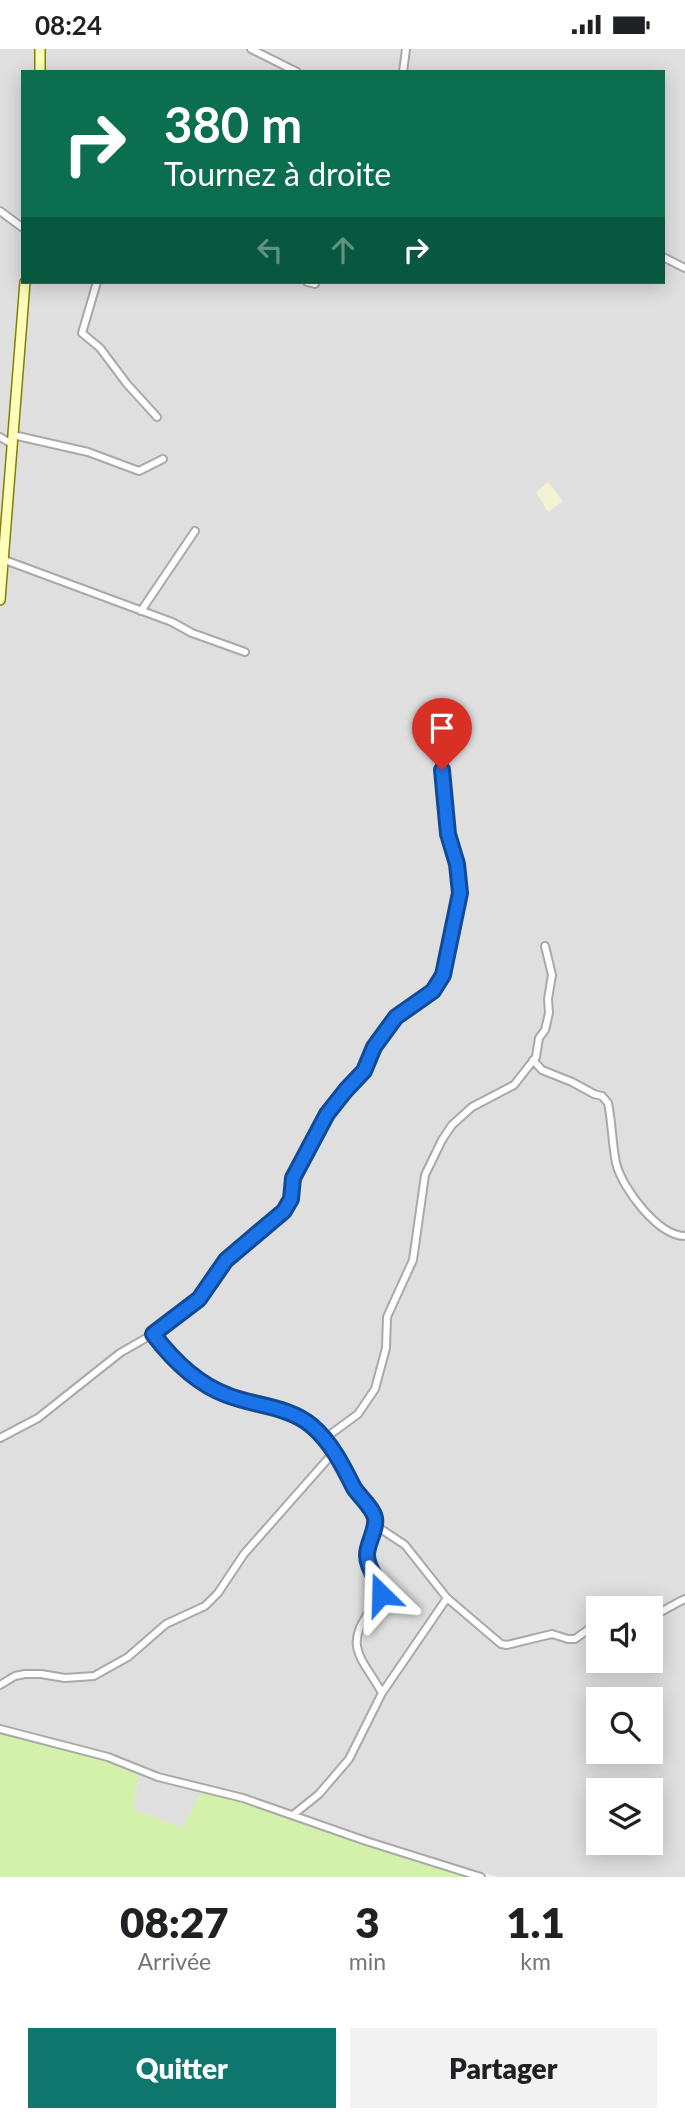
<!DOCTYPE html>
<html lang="fr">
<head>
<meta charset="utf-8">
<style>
	:root { --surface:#fff; --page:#f2f2f2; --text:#202124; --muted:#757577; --accent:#0f766e }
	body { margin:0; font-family:Lato,sans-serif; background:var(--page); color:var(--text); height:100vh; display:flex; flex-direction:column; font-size:26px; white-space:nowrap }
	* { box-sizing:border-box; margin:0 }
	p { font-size:23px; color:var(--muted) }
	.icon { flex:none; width:38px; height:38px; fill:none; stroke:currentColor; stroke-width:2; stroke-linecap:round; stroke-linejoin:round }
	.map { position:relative; height:1828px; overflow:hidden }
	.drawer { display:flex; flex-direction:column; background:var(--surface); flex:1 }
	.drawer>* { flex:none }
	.banner { position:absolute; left:21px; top:21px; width:644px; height:214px; border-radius:0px; box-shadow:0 4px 18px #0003; background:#0b6e4f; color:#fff; overflow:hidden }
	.tools { position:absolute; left:586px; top:1547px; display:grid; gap:14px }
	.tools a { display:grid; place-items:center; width:77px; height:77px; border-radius:0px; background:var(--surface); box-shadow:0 4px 18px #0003; font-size:35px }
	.pin { position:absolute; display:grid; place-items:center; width:60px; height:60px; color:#fff; margin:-72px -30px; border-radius:50% 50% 50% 0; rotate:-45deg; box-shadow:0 0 7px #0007 }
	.pin .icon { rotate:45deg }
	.me { position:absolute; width:77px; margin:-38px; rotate:338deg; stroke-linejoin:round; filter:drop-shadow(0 0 5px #0008) }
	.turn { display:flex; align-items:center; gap:24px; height:147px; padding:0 28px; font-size:32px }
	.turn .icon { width:91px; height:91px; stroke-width:2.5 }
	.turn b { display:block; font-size:49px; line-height:60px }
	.lanes { display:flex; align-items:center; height:66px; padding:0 28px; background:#0003; justify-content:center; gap:35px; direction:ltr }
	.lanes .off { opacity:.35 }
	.eta { display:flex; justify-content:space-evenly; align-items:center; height:119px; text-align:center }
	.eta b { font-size:42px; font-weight:800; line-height:49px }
	.cta { display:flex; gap:14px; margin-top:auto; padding:14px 28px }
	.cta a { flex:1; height:80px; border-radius:0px; background:var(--accent); color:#fff; font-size:28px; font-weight:800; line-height:80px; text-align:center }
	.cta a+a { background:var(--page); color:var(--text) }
	.status { display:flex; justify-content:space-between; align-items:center; height:49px; padding:0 35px; background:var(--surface); direction:ltr }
	.status svg { height:19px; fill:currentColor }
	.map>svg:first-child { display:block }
</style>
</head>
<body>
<div class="status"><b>08:24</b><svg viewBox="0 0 49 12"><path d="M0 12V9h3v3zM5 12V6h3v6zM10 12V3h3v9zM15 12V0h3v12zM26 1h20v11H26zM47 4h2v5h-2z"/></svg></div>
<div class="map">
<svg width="685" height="1828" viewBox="0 0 685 1828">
	<rect width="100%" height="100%" fill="#f3eee8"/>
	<path fill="#e0dfdf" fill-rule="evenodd" d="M0 0H685V1828H499L203 1741 182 1779 133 1760 139 1723 0 1682ZM23 23H663V233H23ZM598 1559H651V1612H598ZM598 1650H651V1703H598ZM598 1741H651V1794H598Z"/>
	<path fill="#f3f2d2" d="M548 433 563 452 548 463 536 443Z"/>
	<path fill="#d3f1aa" d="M0 1682 139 1722 133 1760 182 1779 202 1741 474 1828H0Z"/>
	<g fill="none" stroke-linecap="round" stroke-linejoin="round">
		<g stroke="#a9a9a9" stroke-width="10">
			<path id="street" d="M251 0 297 23
				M403 23 406 0
				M0 162 23 179
				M663 208 685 219
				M97 233 82 284 100 299 127 335 157 368
				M307 233 315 235
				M13 386 88 403 139 422 163 410
				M0 388 12 395
				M2 510 172 573 192 584 245 603
				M141 562 195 482
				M533 1011 542 1021 572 1033 594 1045 602 1047 608 1054C612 1073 612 1094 616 1114 622 1139 658 1187 685 1187
				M153 1285C172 1310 197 1334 226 1346 254 1357 287 1357 311 1377 332 1394 342 1420 357 1442 362 1450 373 1459 375 1468 378 1480 368 1493 367 1504 366 1522 384 1542 392 1557
				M0 1389 38 1369 120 1304 153 1285 199 1250 226 1211 284 1162 291 1150 293 1129 298 1117 327 1065 346 1040 364 1022 374 998 396 968 433 942 443 926 460 844 457 815 448 785 444 761 442 721V681
				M324 1390 358 1365 375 1340 386 1299 387 1268 413 1211 425 1126 442 1091 452 1076 472 1058 514 1036 536 1008 539 989 545 981 549 964 548 950 552 926 545 897
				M375 1476 405 1496 447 1549 501 1595 507 1596 552 1585 568 1590H575L589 1580 598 1578
				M381 1538C381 1549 376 1554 370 1562 342 1598 364 1611 382 1644
				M651 1567C660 1565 675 1554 685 1550
				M0 1636 15 1627 25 1625H41L65 1629 94 1627 128 1608 166 1575 205 1557 218 1544 244 1505 334 1403
				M0 1680 108 1708 158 1728 243 1749 366 1792 481 1828
				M293 1766 319 1745 349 1710 382 1644 447 1549"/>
		</g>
		<g stroke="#7f8200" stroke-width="12">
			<path id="secondary" d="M40 23V0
				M0 551 25 233"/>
		</g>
		<use href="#street" stroke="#fff" stroke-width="6"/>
		<use href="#secondary" stroke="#fffdba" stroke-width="9"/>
	</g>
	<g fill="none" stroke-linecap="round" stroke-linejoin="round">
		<g stroke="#114b97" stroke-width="18">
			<path id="route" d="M381 1545C380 1531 367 1521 367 1506 367 1494 377 1481 375 1469 373 1459 360 1448 354 1439 343 1417 331 1393 312 1377 289 1357 254 1357 227 1346 197 1335 172 1310 153 1285L199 1250 226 1211 284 1162 291 1150 293 1129 327 1065 346 1041 364 1022 374 998 396 968 433 942 443 926 460 844 457 815 448 785 442 721"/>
		</g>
		<use href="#route" stroke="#1a73e8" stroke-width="12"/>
	</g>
</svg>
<div class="tools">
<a><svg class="icon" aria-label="sound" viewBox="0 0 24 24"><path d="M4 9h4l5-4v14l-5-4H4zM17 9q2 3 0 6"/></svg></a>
<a><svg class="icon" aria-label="search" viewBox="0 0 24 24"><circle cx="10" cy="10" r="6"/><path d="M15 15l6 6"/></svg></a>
<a><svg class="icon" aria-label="layers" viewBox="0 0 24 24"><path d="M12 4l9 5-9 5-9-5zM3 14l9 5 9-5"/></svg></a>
</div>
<div class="pin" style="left:442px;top:721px;background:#d93025"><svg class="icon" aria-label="arrive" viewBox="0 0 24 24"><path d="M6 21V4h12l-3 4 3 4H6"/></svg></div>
<svg class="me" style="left:381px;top:1545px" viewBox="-20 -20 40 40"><path d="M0-17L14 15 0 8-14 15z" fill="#1a73e8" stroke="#fff" stroke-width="4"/></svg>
<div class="banner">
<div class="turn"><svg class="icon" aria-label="right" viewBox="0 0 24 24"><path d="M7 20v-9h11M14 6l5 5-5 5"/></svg><div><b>380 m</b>Tournez à droite</div></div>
<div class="lanes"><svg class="icon off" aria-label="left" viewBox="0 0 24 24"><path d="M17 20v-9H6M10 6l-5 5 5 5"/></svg><svg class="icon off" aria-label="ahead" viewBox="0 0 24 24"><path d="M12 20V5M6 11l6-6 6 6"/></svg><svg class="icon" aria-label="right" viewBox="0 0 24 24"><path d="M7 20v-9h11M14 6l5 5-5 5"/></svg></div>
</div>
</div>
<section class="drawer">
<div class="eta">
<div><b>08:27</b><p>Arrivée</p></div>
<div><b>3</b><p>min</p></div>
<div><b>1.1</b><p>km</p></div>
</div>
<div class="cta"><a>Quitter</a><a>Partager</a></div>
</section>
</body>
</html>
